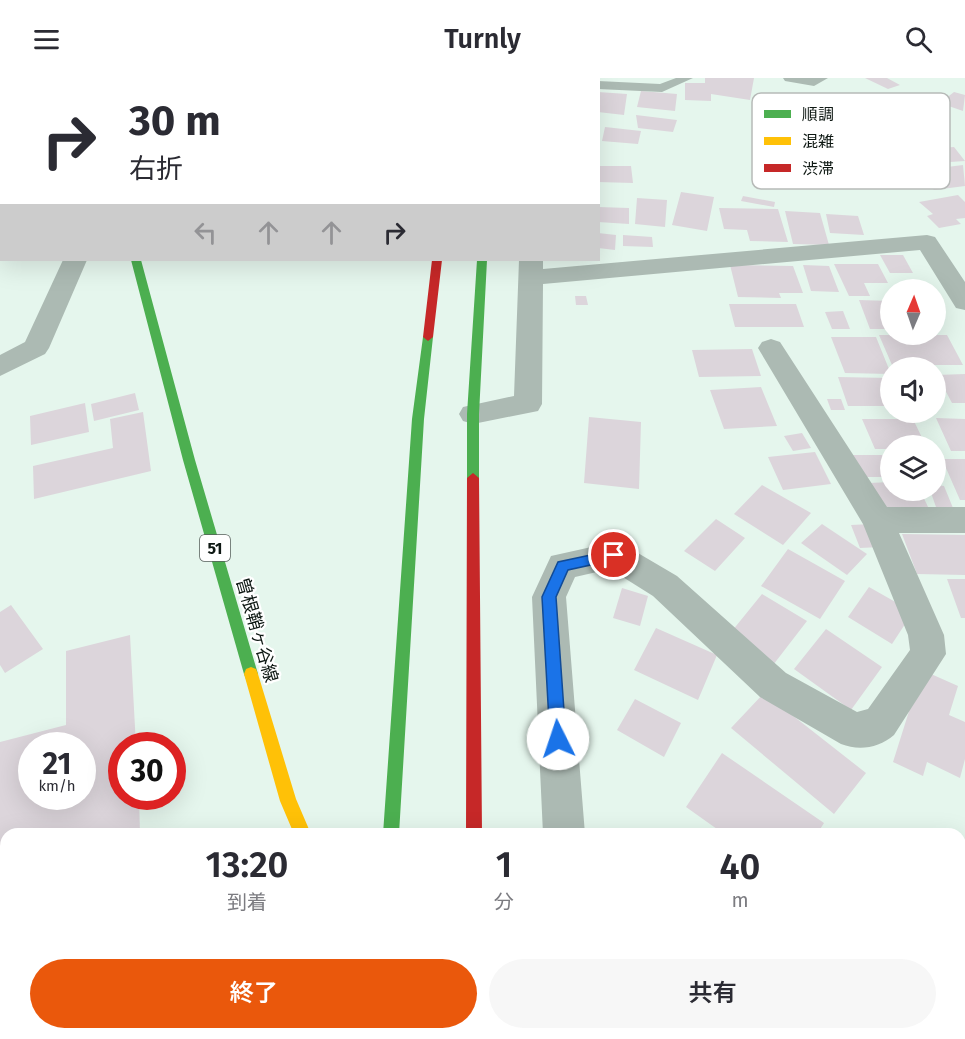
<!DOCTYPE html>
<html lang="ja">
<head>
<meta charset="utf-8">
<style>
	:root { --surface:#fff; --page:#f7f7f7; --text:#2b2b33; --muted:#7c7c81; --accent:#ea580c }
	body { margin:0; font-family:"Fira Sans","Noto Sans JP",sans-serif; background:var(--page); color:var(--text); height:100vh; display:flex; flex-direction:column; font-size:22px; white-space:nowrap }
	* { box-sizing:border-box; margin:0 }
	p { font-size:20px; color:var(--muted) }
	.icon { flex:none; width:33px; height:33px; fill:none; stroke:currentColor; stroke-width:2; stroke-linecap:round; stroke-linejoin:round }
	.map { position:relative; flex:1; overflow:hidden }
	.details { position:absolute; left:0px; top:750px; width:966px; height:212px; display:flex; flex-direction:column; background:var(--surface); border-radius:18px 18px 0 0; box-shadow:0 6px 24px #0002 }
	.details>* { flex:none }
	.hud { position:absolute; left:0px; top:0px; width:600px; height:183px; box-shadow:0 6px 24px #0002; background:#fff; color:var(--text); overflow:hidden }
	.needle { width:39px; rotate:2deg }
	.tools { position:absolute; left:880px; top:201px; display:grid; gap:12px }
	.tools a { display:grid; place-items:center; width:66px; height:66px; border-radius:50%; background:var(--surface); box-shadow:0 6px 24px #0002; font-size:30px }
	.speed { position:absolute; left:18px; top:654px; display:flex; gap:12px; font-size:30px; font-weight:700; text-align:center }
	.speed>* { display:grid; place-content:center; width:78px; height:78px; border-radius:50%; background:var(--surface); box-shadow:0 6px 24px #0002; line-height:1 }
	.speed small { font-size:15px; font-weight:400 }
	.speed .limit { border:9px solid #d22; background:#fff; color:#111 }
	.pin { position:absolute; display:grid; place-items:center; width:51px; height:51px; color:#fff; margin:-26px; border:3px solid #fff; border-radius:50%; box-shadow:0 2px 6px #0007 }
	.me { position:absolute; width:66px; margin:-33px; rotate:356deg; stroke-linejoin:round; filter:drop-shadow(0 0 4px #0008) }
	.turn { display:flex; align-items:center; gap:21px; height:126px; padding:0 30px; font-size:27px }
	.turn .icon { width:78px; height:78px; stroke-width:2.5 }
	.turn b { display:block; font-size:42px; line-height:51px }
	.lanes { display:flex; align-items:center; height:57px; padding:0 30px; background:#0003; justify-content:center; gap:30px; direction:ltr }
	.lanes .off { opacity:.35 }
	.eta { display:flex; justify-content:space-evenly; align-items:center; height:102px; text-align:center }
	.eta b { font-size:36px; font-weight:600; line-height:42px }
	.button { display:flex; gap:12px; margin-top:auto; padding:12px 30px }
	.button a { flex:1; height:69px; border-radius:36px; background:var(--accent); color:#fff; font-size:24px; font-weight:600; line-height:69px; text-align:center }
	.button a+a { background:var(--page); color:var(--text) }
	header { display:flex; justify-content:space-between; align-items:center; height:78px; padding:0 30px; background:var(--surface); font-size:27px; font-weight:600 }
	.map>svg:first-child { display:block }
</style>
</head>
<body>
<header><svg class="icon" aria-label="menu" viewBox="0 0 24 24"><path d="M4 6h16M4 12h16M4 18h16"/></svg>Turnly<svg class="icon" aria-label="search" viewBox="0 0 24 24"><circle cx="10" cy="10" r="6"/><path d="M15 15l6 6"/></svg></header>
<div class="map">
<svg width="965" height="961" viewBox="0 0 965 961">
	<rect width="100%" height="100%" fill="#e5f6ed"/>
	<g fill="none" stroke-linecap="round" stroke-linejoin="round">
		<path fill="#99e2c1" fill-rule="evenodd" d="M158 0H164L156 2Z
			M0 35H2V39H0Z"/>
	</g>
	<path fill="#dcd5db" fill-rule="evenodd" d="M705 0H754L750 22 711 16V23L685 22V5H705Z
		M865 0H887L900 7 888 11Z
		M641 13 677 16 675 33 637 29Z
		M598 14 627 16 624 37 598 34Z
		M954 14 965 17 963 33 940 25Z
		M636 37 677 42 673 54 638 50Z
		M605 49 641 53 638 66 602 63Z
		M954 69 965 83 935 85 922 71Z
		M963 87 965 108 934 112 925 103 939 98 947 89Z
		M598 88H631L633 105 598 104Z
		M681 114 714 119 707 153 672 147Z
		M958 117 965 124V140L956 141 961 146 939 150 927 138 933 136 919 124Z
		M743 118 775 124 774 129 741 123Z
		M637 120 667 122 665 149 635 146Z
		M598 129 629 130V146L598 144Z
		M719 130 778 131 788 164 750 163 747 152 724 151Z
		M785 133 820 135 829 167 793 166Z
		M826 136 858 138 864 157 830 155Z
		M598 155 616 157 615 172 598 170Z
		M623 157 652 159 653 169 623 168Z
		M880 177H903L913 195H890Z
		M834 186H878L888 205H864L870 218H849Z
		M730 187 793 188 803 215H779L781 220 738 219Z
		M803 187 829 188 839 214 811 213Z
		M896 207 928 208 930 212H898Z
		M575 218H586L588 227H576Z
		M859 222 891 223V251H870Z
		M729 226H796L804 249H735Z
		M843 233 850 251H832L825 234Z
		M879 257H947L963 287H892Z
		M831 259H876L891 296 845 295Z
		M752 271 761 298 699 299 692 272Z
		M965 296V325H952L937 297Z
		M838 299 890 300 891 328H848Z
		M761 309 777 348 724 351 710 312Z
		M135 315 139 332 94 343 91 326Z
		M827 321H841L845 332H831Z
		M85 325 89 354 31 367 30 338Z
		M143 334 151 393 34 421 33 388 113 370 110 341Z
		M589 339 641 344 639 411 584 405Z
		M936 340 965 341V373H951Z
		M862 341H913L926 368H891V371H875Z
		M802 355 811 370 793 373 784 358Z
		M815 374 831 406 783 412 768 379Z
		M852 377H891V399H860Z
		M942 381H965V422H960Z
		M891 404V412H920L929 431 881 432 869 405Z
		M762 407 811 435 783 467 734 436Z
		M936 407 944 408 953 430 936 429 930 412H936Z
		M716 441 745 460 715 493 684 473Z
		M822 446 867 476 847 497 801 465Z
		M871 446 880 469 860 470 851 447Z
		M902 456 965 457V497L917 496Z
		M788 471 845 503 820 541 761 508Z
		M947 501H965V540H961Z
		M869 509 913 534 892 566 848 539Z
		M622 510 648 518 640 548 613 540Z
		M762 516 807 543 770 591 732 553Z
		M11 527 43 571 5 595 0 587V534Z
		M656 550 717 577 698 622 634 592Z
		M826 551 882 589 851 632 794 591Z
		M130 557 136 668H122V718H139L140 756H6V929L0 931V664L66 647V573ZM32 668H82V718H32Z
		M922 592 958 608 949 637 965 644V681L960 700 927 684 923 698 893 684Z
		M764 615 866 695 834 736 731 650Z
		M635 621 681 645 664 679 617 652Z
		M722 675 824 745 817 756H724L686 729Z
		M730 956H852L848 961H735Z"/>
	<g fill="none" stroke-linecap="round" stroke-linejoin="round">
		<path fill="#acbab3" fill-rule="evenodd" d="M468 0H513L514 2H469Z
			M676 0H693L662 14 598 11V3L660 6Z
			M783 0H828L814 8 785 3Z"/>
		<path fill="#acbab3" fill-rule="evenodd" d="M88 0H106V2H88Z
			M318 0H340L317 2Z
			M0 45H2V57H0Z
			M927 157 935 159 965 204V232L956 230 920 172 543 206 542 326 538 333 473 346 463 343 459 336 463 329 514 318 519 182H543V191Z
			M63 182H87L49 270 45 276 0 298V277L25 264Z
			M771 261 780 264 887 429H965V455H899L944 557 946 576 894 657C879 670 859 673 841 666L760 619 653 518 610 491 575 499 566 519 585 756H543L532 519 551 478 614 464 626 468 677 498 786 595 857 634 868 631 910 572 908 557 863 446 758 270 762 264Z"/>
		<path fill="#4caf50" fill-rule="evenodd" d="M468 0H476L467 2Z
			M131 182H141L195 382 258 596 256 601 251 603 246 601 244 596 183 382Z
			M477 182H487L479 336V400L473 405 467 400V336Z
			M428 255 433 259 424 341 399 756H383L412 341 423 259Z"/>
		<path fill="#ffc107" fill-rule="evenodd" d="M0 42H2V47H0Z
			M251 589 256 591 258 596 296 721 311 756H294L280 723 244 596 246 591Z
			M374 956H393L394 961H374Z
			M465 956H484L485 961H465Z"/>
		<path fill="#c62828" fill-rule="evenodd" d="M502 0H510L501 2Z
			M432 182H442L433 259 428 263 423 259Z
			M473 395 479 400 482 756H466L467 400Z"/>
	</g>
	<path fill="#1a73e8" stroke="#114b97" stroke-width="1.5" d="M614 472 618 473 620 477 618 481 568 492 556 519 566 661 564 667 558 669 552 667 550 661 542 519 558 484Z"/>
	<g text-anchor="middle" stroke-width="4.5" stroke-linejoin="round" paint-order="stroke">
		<rect fill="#fff" stroke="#565d5a" stroke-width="1.5" x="200" y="457" width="30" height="26" rx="4.5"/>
		<g font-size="16" font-weight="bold" fill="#0e1813">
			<text x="215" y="476">51</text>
		</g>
		<g font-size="18" fill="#0e1813" stroke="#fff">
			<text transform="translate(257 552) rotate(74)" y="6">曽根鞘ヶ谷線</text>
		</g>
	</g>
	<rect x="752" y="15" width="198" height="96" rx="9" fill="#fff" stroke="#b7bab8" stroke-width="1.5"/>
	<rect x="764" y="32" width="27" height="8" fill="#4caf50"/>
	<rect x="764" y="59" width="27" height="8" fill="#ffc107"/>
	<rect x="764" y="86" width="27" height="8" fill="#c62828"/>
	<g font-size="16" fill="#0e1813">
		<text x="802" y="42">順調</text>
		<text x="802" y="69">混雑</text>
		<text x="802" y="96">渋滞</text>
	</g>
</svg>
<div class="tools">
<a><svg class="needle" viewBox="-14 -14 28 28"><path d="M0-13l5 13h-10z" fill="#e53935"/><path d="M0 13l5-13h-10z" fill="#7c7c81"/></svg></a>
<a><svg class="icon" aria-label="sound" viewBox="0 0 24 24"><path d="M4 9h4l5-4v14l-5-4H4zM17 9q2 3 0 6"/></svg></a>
<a><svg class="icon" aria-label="layers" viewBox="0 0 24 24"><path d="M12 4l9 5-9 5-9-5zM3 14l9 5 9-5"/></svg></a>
</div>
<div class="speed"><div>21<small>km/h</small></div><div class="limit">30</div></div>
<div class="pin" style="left:614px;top:477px;background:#d93025"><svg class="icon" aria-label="arrive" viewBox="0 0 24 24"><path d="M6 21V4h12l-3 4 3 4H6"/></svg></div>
<svg class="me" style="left:558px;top:661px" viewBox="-20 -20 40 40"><circle r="19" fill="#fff"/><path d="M0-13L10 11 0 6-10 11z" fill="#1a73e8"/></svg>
<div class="hud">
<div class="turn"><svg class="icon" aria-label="right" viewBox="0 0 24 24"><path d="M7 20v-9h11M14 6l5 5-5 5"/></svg><div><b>30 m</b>右折</div></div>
<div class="lanes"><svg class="icon off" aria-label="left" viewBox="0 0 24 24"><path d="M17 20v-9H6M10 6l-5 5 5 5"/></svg><svg class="icon off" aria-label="ahead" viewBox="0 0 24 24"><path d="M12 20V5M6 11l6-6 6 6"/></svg><svg class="icon off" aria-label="ahead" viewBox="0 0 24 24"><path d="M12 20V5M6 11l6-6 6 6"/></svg><svg class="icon" aria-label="right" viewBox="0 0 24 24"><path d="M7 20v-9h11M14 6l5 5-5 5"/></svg></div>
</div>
<section class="details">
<div class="eta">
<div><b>13:20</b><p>到着</p></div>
<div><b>1</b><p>分</p></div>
<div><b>40</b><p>m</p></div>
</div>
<div class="button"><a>終了</a><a>共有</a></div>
</section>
</div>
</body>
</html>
